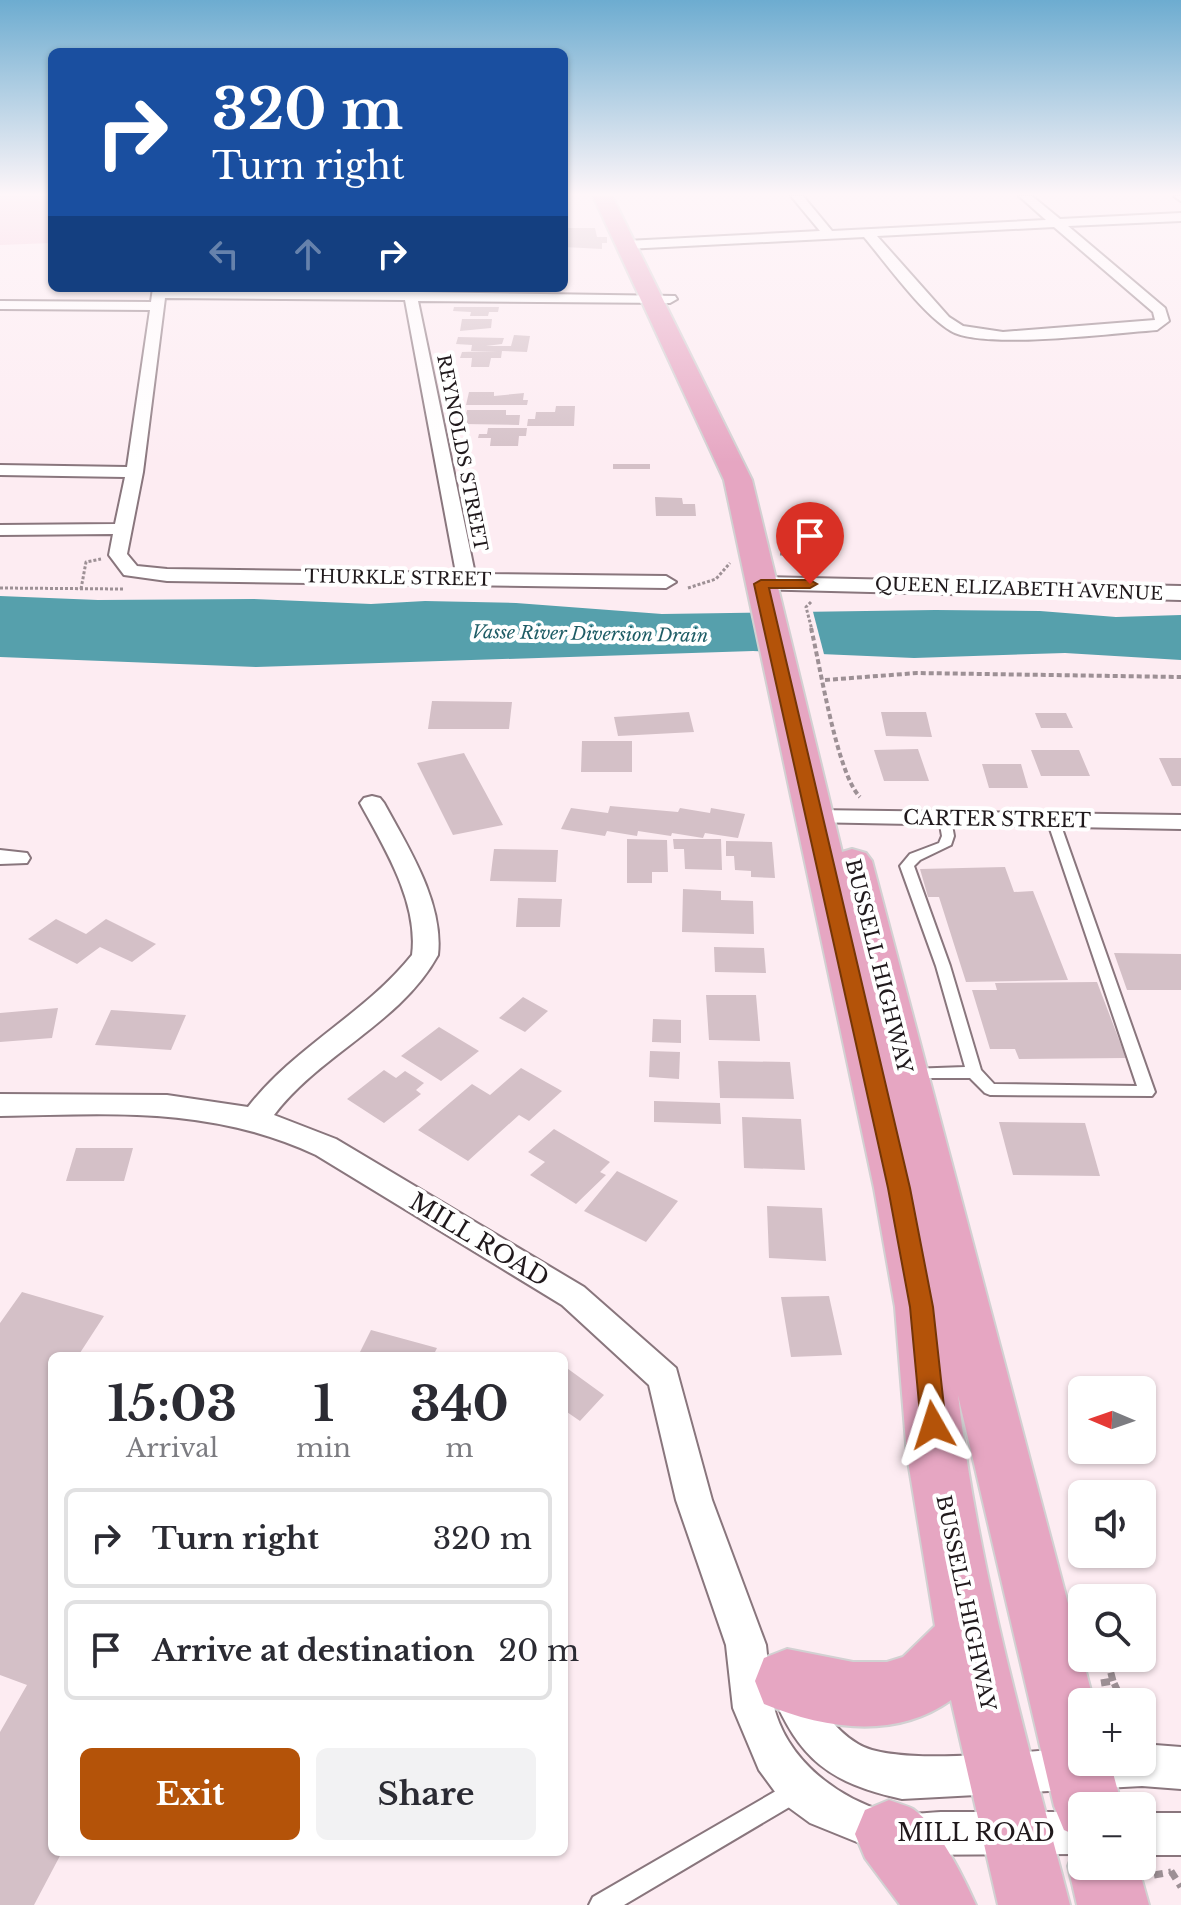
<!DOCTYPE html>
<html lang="en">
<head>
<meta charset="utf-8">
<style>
	:root { --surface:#fff; --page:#f2f2f3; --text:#2b2b33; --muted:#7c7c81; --line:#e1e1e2; --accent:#b45309 }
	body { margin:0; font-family:"Libre Baskerville",serif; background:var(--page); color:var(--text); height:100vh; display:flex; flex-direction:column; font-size:30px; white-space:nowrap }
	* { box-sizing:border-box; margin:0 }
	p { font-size:26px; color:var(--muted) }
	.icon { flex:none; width:44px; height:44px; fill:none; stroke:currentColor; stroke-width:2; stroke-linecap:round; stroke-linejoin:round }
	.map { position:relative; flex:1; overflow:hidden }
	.drawer { position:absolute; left:48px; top:1352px; width:520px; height:504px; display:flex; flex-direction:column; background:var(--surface); border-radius:12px; box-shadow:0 2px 6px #0004 }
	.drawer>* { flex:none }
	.banner { position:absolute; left:48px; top:48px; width:520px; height:244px; border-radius:12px; box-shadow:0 2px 6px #0004; background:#1a4fa0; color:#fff; overflow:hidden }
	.needle { width:52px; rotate:272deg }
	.fabs { position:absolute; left:1068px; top:1376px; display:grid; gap:16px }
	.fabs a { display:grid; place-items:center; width:88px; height:88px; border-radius:12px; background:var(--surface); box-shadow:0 2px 6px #0004; font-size:40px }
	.pin { position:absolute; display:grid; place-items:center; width:68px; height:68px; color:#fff; margin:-82px -34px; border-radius:50% 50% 50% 0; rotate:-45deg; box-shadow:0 0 8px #0007 }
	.pin .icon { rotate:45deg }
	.me { position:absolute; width:88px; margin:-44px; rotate:354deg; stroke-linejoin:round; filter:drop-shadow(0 0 6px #0008) }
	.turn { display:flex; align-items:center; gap:28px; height:168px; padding:0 32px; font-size:36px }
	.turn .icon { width:104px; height:104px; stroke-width:2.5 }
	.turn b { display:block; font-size:56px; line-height:68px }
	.lanes { display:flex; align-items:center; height:76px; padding:0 32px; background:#0003; justify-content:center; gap:40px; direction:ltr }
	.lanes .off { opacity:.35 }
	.eta { display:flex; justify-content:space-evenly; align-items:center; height:136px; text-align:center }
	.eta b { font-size:48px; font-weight:700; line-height:56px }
	.button { display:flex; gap:16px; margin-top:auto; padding:16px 32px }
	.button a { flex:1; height:92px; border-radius:12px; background:var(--accent); color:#fff; font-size:32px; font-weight:700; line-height:92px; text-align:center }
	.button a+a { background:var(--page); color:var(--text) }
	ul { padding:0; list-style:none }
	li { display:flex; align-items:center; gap:24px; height:100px; margin:0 16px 12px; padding:0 16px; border:4px solid var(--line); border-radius:12px }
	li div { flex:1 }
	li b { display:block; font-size:30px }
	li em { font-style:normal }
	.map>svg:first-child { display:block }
</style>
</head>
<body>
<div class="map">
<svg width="1181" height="1905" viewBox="0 0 1181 1905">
	<rect width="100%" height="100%" fill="#fdecf2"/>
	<path fill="#f5cada" d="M0 196H52V243L0 245Z"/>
	<path fill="#56a0ac" d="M0 596 98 600 254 599 371 604 425 601 516 603 662 614 935 610 1040 611 1116 617 1181 615V660L1065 653 914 658 753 651 256 667 0 657Z"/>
	<path fill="#fdecf2" d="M812 608 825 658 764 656 754 609Z"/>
	<path fill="#d4c0c7" d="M564 228H595L597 237H607V243H602V249L564 247Z
		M454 307H499L498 312H489L488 316H470L471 312 453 311Z
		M462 319H492L491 328 460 331Z
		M514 335 530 336 527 352 502 351 501 358H491L489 367H471L472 358H460L462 352 497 351H471L472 345 456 344 458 337 504 338 502 344 486 346H511Z
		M469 392H494V396L524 393 523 400H528L527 405H466Z
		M556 406H575L574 426H527L528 419H535L536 412H555Z
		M467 410H506V415H520L519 425 464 424Z
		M488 428H527L526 436H519L518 446H490L491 438H478L479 434H487Z
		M613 464H650V469H613Z
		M655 497 682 498 683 504H695L696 516H656Z
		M432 701 512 702 509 729H428Z
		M689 712 694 732 618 736 614 717Z
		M881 712H926L932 737 886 736Z
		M1035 713H1066L1073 728H1041Z
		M582 741H632V772H581Z
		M918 749 929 781H884L874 750Z
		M1031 750H1079L1090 776H1041Z
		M464 753 503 825 453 835 417 763Z
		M1159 758H1181V786H1172Z
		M982 764H1021L1028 788H989Z
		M610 806 678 812 680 808 710 813 711 808 745 814 738 838 705 833 703 838 672 833 671 836 638 831 637 836 607 831 605 836 561 829 571 808 608 813Z
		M627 839 667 840 668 872H652V883H627Z
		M673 839H721L722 870 685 869 684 849H674Z
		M726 841 772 842 775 878 751 877V871L735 870 734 856H726Z
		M494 849 558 850 556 882 490 881Z
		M1005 867 1014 892 1033 891 1068 980 966 982 939 897H928L920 869Z
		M683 889 721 891V900L753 901 754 934 682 932Z
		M518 898 562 899 560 927H516Z
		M56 919 86 934 106 919 156 944 132 962 100 947 77 964 28 939Z
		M714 947 764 948 766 973 715 972Z
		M1114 953 1181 954V990H1127Z
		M1097 982 1126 1058 1019 1059 1015 1049H990L972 990H997L995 983Z
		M706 995H756L760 1041 709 1040Z
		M523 997 548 1011 525 1032 499 1018Z
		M58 1008 52 1038 0 1042V1013Z
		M111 1010 186 1015 171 1050 95 1045Z
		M653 1019 681 1020V1043L652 1042Z
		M439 1027 479 1051 441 1081 401 1056Z
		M650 1051 680 1052 679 1079 649 1077Z
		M718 1061 790 1062 794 1099 720 1098Z
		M521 1068 562 1091 529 1121 519 1115 468 1161 418 1130 472 1084 490 1095Z
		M384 1070 396 1078 405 1071 424 1083 416 1090 421 1094 384 1123 347 1099Z
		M654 1101 720 1103 721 1124 654 1122Z
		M742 1117 801 1119 805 1170 744 1168Z
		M999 1122 1085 1123 1100 1176 1013 1175Z
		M554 1129 610 1162 600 1172 606 1175 576 1204 530 1175 545 1162 528 1152Z
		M76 1148H133L124 1181H66Z
		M617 1171 678 1201 646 1242 584 1211Z
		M767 1206 822 1208 826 1261 769 1258Z
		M22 1292 104 1316 78 1356H52V1852H62L34 1905H0V1732L27 1685 0 1675V1323Z
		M829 1296 842 1355 791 1357 781 1297Z
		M371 1330 437 1348 433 1356H358Z
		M564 1366 604 1395 580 1421 564 1410Z"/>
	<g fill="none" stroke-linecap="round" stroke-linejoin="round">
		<g stroke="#89767d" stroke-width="4">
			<path id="service" d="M945 815 951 819 954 836 951 845 920 860 914 866 950 966 981 1070 994 1084 1137 1086 1047 820 1053 816 1059 820 1155 1092 1152 1096 990 1095 985 1093 970 1078H904L901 1074 904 1070 909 1069 965 1067 936 966 900 866 910 854 939 843 942 836 939 819Z
				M795 1780 803 1783 806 1791 803 1799 624 1905H589L593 1897Z"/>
		</g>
		<g stroke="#89767d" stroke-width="4">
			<path id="minor" d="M791 196H803L832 231 1046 220 1019 196H1032L1060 219 1181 213V221L1068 226 1165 308 1169 321 1157 330C1115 333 982 350 951 331 922 314 886 263 864 237L626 249 620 245 626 241 820 231ZM1054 227 1153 312 1155 320 1003 332 963 326 949 317 877 236Z
				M1174 196H1181V201Z
				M153 288 403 292 402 288H416L417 292 675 296 677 299 670 303 418 301 475 574 666 576 676 582 666 588 167 581 124 575 109 555 113 534 0 535V525L115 524 125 477 0 475V465L127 467 150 310 0 309V301L151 302ZM165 298 405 300 456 573 167 569 137 566 127 554 143 472Z
				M372 796 380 798 384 803C408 847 444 903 438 955 401 1023 320 1054 274 1115L336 1139 584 1287 676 1368 712 1500 766 1645 770 1683 775 1672 789 1666 803 1672C816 1700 830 1727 858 1744 897 1768 1031 1750 1082 1748V1762H1142V1744L1181 1747V1789L1142 1786 902 1799C829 1783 799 1759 771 1691 778 1752 830 1795 886 1812 902 1816 924 1813 941 1812 988 1812 1035 1812 1082 1812V1854L889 1855 810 1823 784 1804 759 1770 733 1708 726 1645 676 1500 649 1385 562 1305 316 1155C211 1106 112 1114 0 1116V1094L167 1095 248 1107C294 1047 365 1014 412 955 419 903 384 847 360 803L364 798Z
				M814 810 1181 815V829L806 822 802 817 806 812Z
				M0 850 27 853 30 858 27 863 0 864Z
				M1142 1813H1181V1855H1142Z"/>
		</g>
		<g stroke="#89767d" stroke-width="4">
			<path id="tertiary" d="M761 577 1181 586V600L753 589 749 584 753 579Z"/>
		</g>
		<g stroke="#d2d1d2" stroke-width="4">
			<path id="primary" d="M593 196H612L752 480 842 852 852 849 866 853 872 861 1094 1702H1082V1762H1110L1122 1806H1082V1838L1064 1830 1054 1806 958 1395C978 1569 1026 1737 1070 1905H998L951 1700C895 1740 825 1729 764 1704L755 1681 764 1658 787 1649 853 1662H887L903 1657 935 1626 907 1455 895 1307 874 1188 724 480Z
				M889 1800C896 1803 906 1805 913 1809 939 1827 963 1876 976 1905H900L865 1858 855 1834 865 1810Z
				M1082 1840V1866H1138L1149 1905H1077L1068 1866 1078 1841Z"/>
		</g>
		<path stroke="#9d9095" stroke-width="3" stroke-dasharray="3 2" stroke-linecap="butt" d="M780 554H792L807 564
			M0 588 123 589
			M688 588 716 579 730 563
			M81 589 86 562 101 559
			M811 602 806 607 812 630"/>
		<path stroke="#9d9095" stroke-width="4" stroke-dasharray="5 3" stroke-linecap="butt" d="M811 628C820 665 837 774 860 797
			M825 680 917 673 1181 677"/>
		<path stroke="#9d9095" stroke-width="7" stroke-dasharray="9 6" stroke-linecap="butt" d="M1107 1658 1113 1681
			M1101 1683 1113 1681 1123 1702
			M1171 1871 1181 1887
			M1154 1875 1171 1872"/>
		<use href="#service" fill="#fff" fill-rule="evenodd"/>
		<use href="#minor" fill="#fff" fill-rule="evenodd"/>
		<use href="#tertiary" fill="#fff" fill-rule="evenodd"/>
		<use href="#primary" fill="#e6a6c2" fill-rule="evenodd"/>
	</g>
	<linearGradient id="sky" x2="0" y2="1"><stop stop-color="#6dacd0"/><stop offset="0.42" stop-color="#fef6f9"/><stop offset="1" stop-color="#fef6f9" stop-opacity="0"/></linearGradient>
	<rect width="1181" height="463" fill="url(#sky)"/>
	<path fill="#b45309" stroke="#753606" stroke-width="2" d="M761 580H810L817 584 810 588H769L910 1188 933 1307 946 1425 942 1433 933 1436 925 1433 921 1425 910 1307 888 1188 754 584Z"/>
	<g text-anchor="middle" stroke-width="8" stroke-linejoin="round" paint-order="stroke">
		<g font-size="18" fill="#20191c" stroke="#fff">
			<text transform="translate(462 453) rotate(79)" y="6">REYNOLDS STREET</text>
			<text transform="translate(398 578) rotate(1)" y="6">THURKLE STREET</text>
			<text transform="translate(1019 589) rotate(2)" y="6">QUEEN ELIZABETH AVENUE</text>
		</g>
		<g font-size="18" font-style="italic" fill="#1f5d66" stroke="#fff">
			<text transform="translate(590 634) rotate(1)" y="6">Vasse River Diversion Drain</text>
		</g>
		<g font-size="20" fill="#20191c" stroke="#fff">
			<text transform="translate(997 819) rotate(1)" y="7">CARTER STREET</text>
			<text transform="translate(879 966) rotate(76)" y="7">BUSSELL HIGHWAY</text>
			<text transform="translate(966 1603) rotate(78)" y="7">BUSSELL HIGHWAY</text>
		</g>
		<g font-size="24" fill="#20191c" stroke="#fff">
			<text transform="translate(479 1240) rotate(31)" y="8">MILL ROAD</text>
			<text x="976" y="1841">MILL ROAD</text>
		</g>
	</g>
</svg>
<div class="fabs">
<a><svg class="needle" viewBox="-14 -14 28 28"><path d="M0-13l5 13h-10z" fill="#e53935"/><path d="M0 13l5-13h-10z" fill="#7c7c81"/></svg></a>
<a><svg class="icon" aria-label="sound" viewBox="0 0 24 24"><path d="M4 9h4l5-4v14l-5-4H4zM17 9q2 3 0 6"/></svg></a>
<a><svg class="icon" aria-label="search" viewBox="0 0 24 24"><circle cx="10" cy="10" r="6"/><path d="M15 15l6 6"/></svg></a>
<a>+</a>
<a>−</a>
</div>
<div class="pin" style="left:810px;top:584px;background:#d93025"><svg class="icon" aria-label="arrive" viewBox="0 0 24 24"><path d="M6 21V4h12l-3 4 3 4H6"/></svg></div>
<svg class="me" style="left:933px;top:1425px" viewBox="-20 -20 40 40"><path d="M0-17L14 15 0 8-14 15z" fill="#b45309" stroke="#fff" stroke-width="4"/></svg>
<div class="banner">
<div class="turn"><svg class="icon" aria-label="right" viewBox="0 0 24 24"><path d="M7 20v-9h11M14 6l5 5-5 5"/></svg><div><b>320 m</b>Turn right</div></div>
<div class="lanes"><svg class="icon off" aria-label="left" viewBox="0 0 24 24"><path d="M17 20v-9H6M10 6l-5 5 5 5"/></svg><svg class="icon off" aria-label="ahead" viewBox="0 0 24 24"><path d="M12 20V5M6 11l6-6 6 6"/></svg><svg class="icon" aria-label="right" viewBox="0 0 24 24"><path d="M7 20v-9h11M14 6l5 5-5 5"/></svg></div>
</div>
<section class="drawer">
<div class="eta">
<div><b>15:03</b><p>Arrival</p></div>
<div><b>1</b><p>min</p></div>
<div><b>340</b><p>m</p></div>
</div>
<ul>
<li><svg class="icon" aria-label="right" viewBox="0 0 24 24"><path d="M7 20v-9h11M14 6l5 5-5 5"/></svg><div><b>Turn right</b></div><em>320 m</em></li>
<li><svg class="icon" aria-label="arrive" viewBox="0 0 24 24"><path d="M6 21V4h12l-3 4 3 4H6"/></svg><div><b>Arrive at destination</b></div><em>20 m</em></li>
</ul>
<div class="button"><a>Exit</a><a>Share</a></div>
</section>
</div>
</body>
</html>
